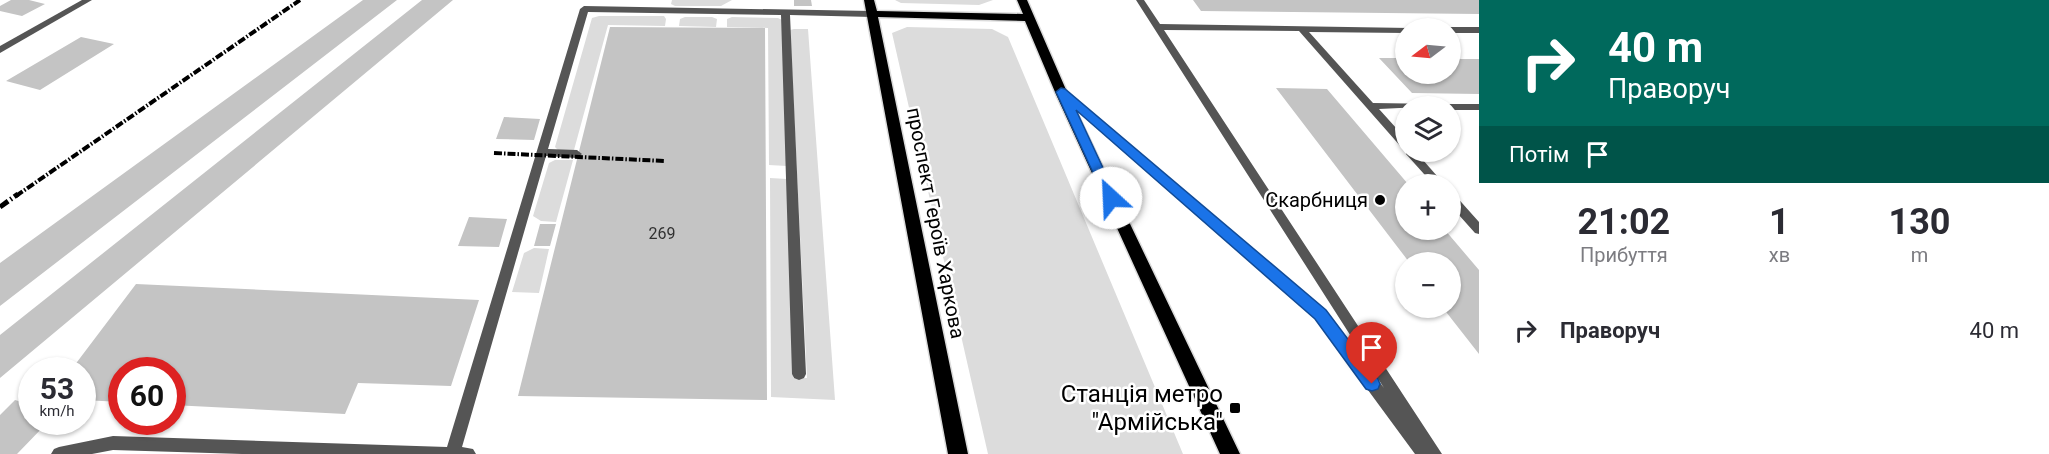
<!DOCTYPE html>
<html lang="uk">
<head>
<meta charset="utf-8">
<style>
	:root { --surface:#fff; --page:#f2f2f3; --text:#2b2b33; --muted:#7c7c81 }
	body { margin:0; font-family:Roboto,sans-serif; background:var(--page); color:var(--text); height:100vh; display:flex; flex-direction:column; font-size:22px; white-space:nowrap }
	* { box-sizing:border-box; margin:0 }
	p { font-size:20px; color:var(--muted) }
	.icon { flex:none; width:33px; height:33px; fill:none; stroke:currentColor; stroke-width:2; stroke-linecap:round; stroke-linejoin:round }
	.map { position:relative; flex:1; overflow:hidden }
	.sheet { display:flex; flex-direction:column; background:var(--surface); width:570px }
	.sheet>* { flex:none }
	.guide { background:#00695c; color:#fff; overflow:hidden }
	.needle { width:39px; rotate:254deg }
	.fabs { position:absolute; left:1395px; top:18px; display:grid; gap:12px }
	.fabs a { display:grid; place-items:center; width:66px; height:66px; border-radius:50%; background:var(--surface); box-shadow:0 2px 4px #0004; font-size:30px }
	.speed { position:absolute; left:18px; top:357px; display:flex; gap:12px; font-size:30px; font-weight:700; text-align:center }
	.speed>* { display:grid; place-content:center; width:78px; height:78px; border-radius:50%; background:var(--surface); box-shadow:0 2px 4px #0004; line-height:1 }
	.speed small { font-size:15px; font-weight:400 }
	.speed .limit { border:9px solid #d22; background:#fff; color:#111 }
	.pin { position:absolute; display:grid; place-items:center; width:51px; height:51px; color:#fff; margin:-62px -26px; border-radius:50% 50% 50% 0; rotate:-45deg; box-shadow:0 0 6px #0007 }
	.pin .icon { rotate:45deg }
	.me { position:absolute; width:66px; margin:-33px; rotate:335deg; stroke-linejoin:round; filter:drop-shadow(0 0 4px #0008) }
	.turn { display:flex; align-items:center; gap:21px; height:126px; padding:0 30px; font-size:27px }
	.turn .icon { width:78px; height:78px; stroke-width:2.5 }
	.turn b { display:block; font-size:42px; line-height:51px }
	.then { display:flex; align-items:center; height:57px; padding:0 30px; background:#0003; gap:12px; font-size:22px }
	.eta { display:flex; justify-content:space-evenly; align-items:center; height:102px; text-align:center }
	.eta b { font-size:36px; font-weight:700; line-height:42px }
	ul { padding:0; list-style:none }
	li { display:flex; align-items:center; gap:18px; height:90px; padding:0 30px }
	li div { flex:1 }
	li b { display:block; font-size:22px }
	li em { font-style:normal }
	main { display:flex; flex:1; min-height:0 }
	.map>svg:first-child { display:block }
</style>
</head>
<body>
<main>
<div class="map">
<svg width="1479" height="454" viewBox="0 0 1479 454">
	<rect width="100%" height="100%" fill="#fff"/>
	<path fill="#dcdcdc" d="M672 0H732L721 6H675L671 4Z
		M895 0H993L979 5 901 3Z
		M599 16H664L666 19 665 26 608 25 574 150H558L555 147 592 18Z
		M685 17H712L717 19 716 27 679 26 680 19Z
		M732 17 778 18 782 20 787 166 769 165 768 28 727 27V19Z
		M907 27 992 29 1008 37 1183 454H988L892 33Z
		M794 29H808L835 400 771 397 770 178 787 179 793 378H807L790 30Z
		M555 160H573L556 222 541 221 533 216 549 163Z
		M534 248 549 249 539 293 512 292 524 253Z"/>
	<path fill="#c4c4c4" d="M11 0H29L45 4 22 16 0 11V6Z
		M363 0H397L0 306V263Z
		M422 0H453L0 378V335Z
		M794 0H811L812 6H794Z
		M1193 0H1479V14L1201 11Z
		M610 27 765 28 767 400 518 396Z
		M81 37 114 44 40 90 6 81Z
		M1379 58H1406V74H1450V59H1479V94L1412 93Z
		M1276 88 1327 89 1408 184H1406V230H1445L1479 270V354L1443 308H1450V262H1409Z
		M504 117 540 119 534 140 496 139Z
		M469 217 507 219 499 247 458 246Z
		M540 224H556L550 246H534Z
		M136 284 479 300 451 386 358 383 345 414 172 405V370H122V402L82 400V370H71Z
		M15 400 32 405V411L24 418 46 424 17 454H0V415Z"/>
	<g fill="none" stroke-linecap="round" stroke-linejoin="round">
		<g stroke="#dbdbdb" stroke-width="3">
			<path id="primary" d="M864 0H874L877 11 1023 14 1017 0H1027L1067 92 1240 454H1220L1055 92 1025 21 878 17 968 454H948Z"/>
		</g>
		<path fill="#555" fill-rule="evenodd" d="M1136 0H1144L1160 24 1410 28H1406V33L1309 32 1373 103 1441 104 1442 106 1379 109 1406 139V149L1402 148 1299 31 1164 30 1442 454H1415L1315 318 1056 92 1061 89 1065 90 1325 310 1384 388Z
			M584 6 872 11 876 14 872 17 790 15 806 374 804 378 799 380 794 378 792 374 781 15 588 12 548 149 577 150 582 154 577 158 546 156 462 447 473 449 476 454H242L113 450 92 454H51L54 449 59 447 113 436 447 447 580 9Z
			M1450 27H1479V33H1450V28H1446Z
			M1450 104H1479V110H1450V106H1445Z
			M1406 151 1416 152 1444 184H1433L1406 154Z
			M1450 193 1454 194 1479 222V234L1475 233 1450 205Z"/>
		<path fill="#555" fill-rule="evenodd" d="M82 0H92L0 53V46Z"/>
		<use href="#primary" fill="#000" fill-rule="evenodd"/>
		<path stroke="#000" stroke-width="4" stroke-dasharray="8 2 1.5 2" stroke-linecap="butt" d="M494 153 665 161
			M16 196 300 0"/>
		<path stroke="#000" stroke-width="5" stroke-dasharray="10 3 1.5 3" stroke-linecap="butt" d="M0 207 18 194"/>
	</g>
	<path fill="#1a73e8" stroke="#114b97" stroke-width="1.5" d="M1061 88 1065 89 1326 310 1378 379 1380 384 1378 389 1372 391 1366 389 1315 319 1076 110 1117 198 1111 202 1106 201 1056 92Z"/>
	<g fill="#000" stroke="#fff" stroke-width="2">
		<circle cx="1380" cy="200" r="6"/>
		<rect x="1229" y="402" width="12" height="12" rx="3"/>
	</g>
	<g text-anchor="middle" stroke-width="5" stroke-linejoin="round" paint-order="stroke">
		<g font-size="16" fill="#313131">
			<text x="662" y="239">269</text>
		</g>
		<g font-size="20" fill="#000" stroke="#fff" text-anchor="end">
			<text x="1368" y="207">Скарбниця</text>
		</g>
		<g font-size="20" fill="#000" stroke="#fff">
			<text transform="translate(936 223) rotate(79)" y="7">проспект Героїв Харкова</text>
		</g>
		<g font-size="24" fill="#000" stroke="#fff" text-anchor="end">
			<text x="1223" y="402">Станція метро<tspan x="1223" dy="28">"Армійська"</tspan></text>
		</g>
	</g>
</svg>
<div class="fabs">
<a><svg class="needle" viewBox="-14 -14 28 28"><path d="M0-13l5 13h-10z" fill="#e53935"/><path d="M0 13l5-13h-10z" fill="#7c7c81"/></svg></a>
<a><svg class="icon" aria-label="layers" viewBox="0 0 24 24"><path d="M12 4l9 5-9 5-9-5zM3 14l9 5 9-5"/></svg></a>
<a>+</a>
<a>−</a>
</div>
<div class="speed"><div>53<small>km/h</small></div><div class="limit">60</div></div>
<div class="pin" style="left:1372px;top:384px;background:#d93025"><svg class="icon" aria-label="arrive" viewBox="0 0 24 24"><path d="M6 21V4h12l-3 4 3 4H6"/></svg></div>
<svg class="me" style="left:1111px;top:198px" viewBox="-20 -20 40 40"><circle r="19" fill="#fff"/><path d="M0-13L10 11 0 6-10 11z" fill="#1a73e8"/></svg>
</div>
<section class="sheet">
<div class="guide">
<div class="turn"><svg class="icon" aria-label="right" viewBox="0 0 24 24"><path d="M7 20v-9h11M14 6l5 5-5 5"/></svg><div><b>40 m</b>Праворуч</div></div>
<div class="then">Потім<svg class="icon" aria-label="arrive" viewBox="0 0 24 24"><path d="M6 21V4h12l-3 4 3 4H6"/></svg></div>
</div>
<div class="eta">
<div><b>21:02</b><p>Прибуття</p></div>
<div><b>1</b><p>хв</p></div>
<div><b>130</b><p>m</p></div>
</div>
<ul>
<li><svg class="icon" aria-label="right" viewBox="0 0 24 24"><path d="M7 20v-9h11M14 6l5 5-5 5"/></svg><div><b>Праворуч</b></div><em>40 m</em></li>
</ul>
</section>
</main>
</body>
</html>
